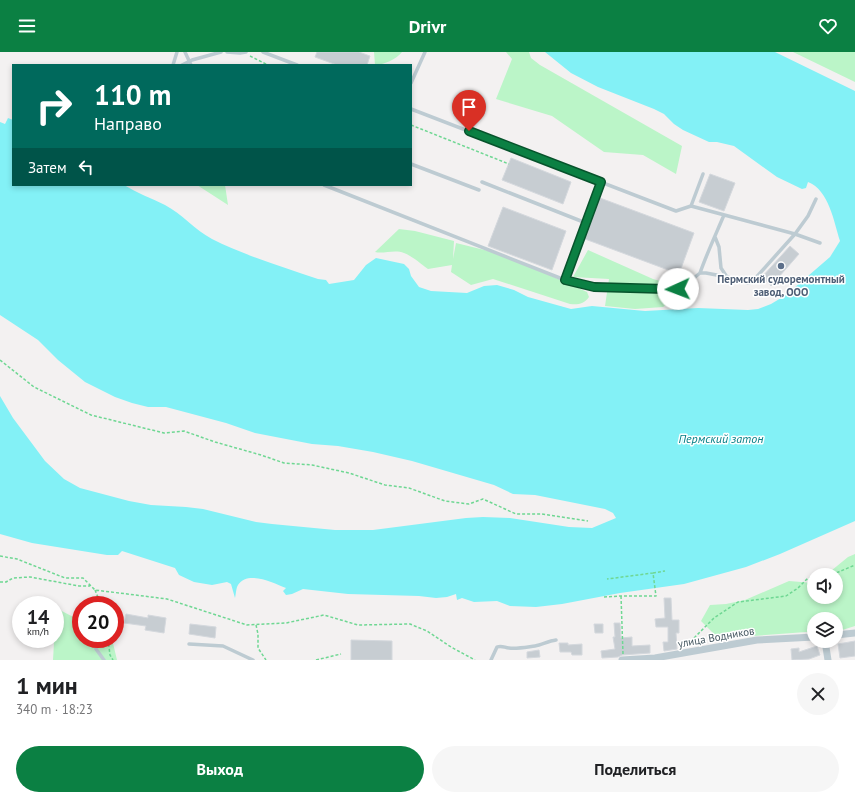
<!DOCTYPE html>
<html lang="ru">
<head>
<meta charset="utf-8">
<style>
	:root { --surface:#fff; --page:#f6f6f6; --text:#202124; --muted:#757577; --accent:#0b8043 }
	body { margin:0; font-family:"PT Sans",sans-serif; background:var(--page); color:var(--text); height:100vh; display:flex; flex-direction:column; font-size:15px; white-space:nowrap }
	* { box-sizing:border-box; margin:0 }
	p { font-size:13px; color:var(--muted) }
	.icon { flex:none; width:22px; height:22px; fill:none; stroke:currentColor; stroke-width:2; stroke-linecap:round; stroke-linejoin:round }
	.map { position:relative; height:608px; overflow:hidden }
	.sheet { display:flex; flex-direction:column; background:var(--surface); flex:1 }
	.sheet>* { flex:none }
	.banner { position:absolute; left:12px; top:12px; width:400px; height:122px; border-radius:0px; box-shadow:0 2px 6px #0003; background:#00695c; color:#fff; overflow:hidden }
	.fabs { position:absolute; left:807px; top:516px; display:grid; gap:8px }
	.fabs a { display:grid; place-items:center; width:36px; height:36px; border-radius:50%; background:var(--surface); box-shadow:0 2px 6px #0003; font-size:20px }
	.speed { position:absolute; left:12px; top:544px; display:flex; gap:8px; font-size:20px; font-weight:700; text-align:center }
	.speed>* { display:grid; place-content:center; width:52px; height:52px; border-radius:50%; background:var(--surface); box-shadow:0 2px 6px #0003; line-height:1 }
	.speed small { font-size:10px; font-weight:400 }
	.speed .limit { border:6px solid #d22; background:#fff; color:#111 }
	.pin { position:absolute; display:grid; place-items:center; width:34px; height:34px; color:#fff; margin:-41px -17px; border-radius:50% 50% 50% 0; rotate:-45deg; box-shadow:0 0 4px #0007 }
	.pin .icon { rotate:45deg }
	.me { position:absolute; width:44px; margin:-22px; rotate:268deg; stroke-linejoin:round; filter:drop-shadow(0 0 3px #0008) }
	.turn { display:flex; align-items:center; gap:14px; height:84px; padding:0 16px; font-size:18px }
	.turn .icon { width:52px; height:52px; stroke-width:2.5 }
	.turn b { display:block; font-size:28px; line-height:34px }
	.then { display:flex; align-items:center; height:38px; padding:0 16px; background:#0003; gap:8px; font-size:15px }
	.round { display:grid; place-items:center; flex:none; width:42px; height:42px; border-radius:21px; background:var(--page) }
	.summary { display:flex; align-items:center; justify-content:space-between; height:68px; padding:0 16px }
	h1 { font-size:24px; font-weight:700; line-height:30px }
	.button { display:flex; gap:8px; margin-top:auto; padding:8px 16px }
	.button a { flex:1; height:46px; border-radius:24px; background:var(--accent); color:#fff; font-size:16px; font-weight:700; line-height:46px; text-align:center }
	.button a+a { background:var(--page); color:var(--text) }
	header { display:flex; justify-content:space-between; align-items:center; height:52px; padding:0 16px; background:var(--accent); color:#fff; font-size:18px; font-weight:700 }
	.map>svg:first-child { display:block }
</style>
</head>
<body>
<header><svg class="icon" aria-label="menu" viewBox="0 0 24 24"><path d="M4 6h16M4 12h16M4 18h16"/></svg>Drivr<svg class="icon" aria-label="heart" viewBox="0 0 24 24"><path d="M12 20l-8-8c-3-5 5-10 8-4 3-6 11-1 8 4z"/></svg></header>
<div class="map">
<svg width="855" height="608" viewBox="0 0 855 608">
	<rect width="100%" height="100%" fill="#f3f1f1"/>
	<path fill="#bbf5c8" d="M374 0H402C397 7 383 13 375 13Z
		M506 0H529L531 6 540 13 682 94 676 122 643 103 604 100 552 64 496 47 512 7Z
		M793 0H855V30Z
		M197 133H225L228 153Z
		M399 177 415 179 454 189 453 207 456 191 505 203 587 240 589 245C584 252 578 253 570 252L493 227 471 233 451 220 452 213 428 217C421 212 412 204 404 201 395 197 384 202 375 200Z
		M588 198 653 227 688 237 663 255 635 257 605 254 609 227 573 225Z
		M855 502V574L836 580V567H814V581L806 580 739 585 720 588 701 569 710 553 726 552 745 548 789 529 814 531V545H836V523H826L848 505Z
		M56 556 81 569V587H112L117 608H53Z"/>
	<path fill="#83f1f6" d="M545 0H775L855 39V469L780 502 746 515 684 532 620 541 562 552 536 555 510 554 497 549 474 550 462 546 457 548 456 542 447 545 436 546 419 544 348 542 303 537 292 542 286 543 283 539 286 536C273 531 248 518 238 533 236 536 236 542 235 546L231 532 227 530 212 533 194 530 179 523 175 516 122 499 118 503H107L32 491 0 482V344L13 366 45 409 64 427 80 436 129 449 151 453 186 455 203 457 256 470 272 472 335 478H373L466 466 483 465 510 466 569 475 592 476 616 466 613 461 605 457 535 443 513 442 494 433 412 409 373 400 338 394 312 392 255 381 226 371 166 355H148L132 351 115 345 85 330 58 308 38 288 0 263V70L5 72 8 66 13 68V133H124C137 141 151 146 165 153 182 162 195 178 212 187 246 204 283 215 318 227L326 228 329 232 354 228 366 213 376 206 404 212 409 217 411 224 419 235 431 239 467 241 484 234 497 233 514 238 528 245 571 257 592 254 645 259 698 256 748 258 758 257 771 252 786 243 830 205 840 189C834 170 829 138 808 130L806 136 802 137 777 125 734 94 717 90H709L683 78 674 72 664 62 654 57 598 35 571 21Z"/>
	<path fill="#c7cdd2" stroke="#d4d8dd" d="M317 0H359L370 4 367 13H337L315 5Z
		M511 106 571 130 563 152 502 128Z
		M710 122 735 131 724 159 699 150Z
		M600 146 694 181 679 222 585 187Z
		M503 155 566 179 552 218 488 194Z
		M790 194 799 202 771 234 762 225Z
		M664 546H671L672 568H679V581H676L677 597 664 599 663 590H668V575H656L655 567 665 566Z
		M126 562 148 566V563L166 566 164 581 145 578 146 574 124 571Z
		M614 571H620L621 586 632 585V594L650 593V601L622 603 618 605 602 606 601 599 615 597 613 585H615Z
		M190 572 216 575 215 586 189 582Z
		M594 572H603V581H595Z
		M351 588 392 589V608H351Z
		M855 589V604L840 606 838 592Z
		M559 591H568V593L582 592V603H572L571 600H560Z
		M817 594 820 603 809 607 792 608 791 597 799 596V600Z
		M539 598 540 605 527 606V600Z"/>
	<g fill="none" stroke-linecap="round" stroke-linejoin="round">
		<path stroke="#6fd793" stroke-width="1.5" stroke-dasharray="3 2" stroke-linecap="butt" d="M250 4 268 13
			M411 73 509 112
			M0 308 34 335 91 363 164 381 184 379 215 390 261 403 284 411 312 413 349 421 385 433 409 436 445 449 469 452 483 447 516 462H542L588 469
			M0 504 17 507 65 526H83L95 538 167 547 247 573 286 571 324 563 358 573 410 572 427 579 451 595 475 608
			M653 521 665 519
			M827 523 836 521 855 513
			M0 530H6L13 526 30 525 79 534H90
			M95 538 101 553
			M621 544 623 602
			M604 545 621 544H656L653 521 607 527
			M256 573 258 582V596L266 608
			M108 587 110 603 113 608
			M687 593 714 566 738 550 786 544 798 536 808 526 814 525
			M316 608 341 602"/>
		<path stroke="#bdcbd2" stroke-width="3.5" d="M185 0 191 13
			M227 0 240 1 246 0
			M263 0 297 13
			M173 13 177 0
			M182 13 192 8 221 0
			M411 31 425 0
			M411 57 676 159 691 154 795 182 820 191
			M411 112 479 138
			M482 130 586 171
			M324 133 565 228 594 235 666 237H678L689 230 700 221H706L727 225 748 231 752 230 795 182 808 164 816 147
			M691 154 703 122
			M715 185 719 195 721 216 727 225
			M700 221C707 201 716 182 724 163
			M565 228 601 130
			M189 592 223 594 253 608
			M96 597 104 608
			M491 608 497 595C502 593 505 596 509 596 517 597 527 595 535 594 542 593 548 589 556 588"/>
		<path stroke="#bdcbd2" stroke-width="7" d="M836 583 855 581
			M825 589 828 608
			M622 608 655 606 757 588 814 585"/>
	</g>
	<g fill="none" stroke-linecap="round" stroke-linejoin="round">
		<g stroke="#07532c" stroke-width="10">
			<path id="route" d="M469 79 601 130 565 228 594 235 666 237H678"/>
		</g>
		<use href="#route" stroke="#0b8043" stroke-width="7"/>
	</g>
	<circle fill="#5c6f8a" stroke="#fff" stroke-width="1.5" cx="781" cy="214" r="4"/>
	<g text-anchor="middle" stroke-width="3" stroke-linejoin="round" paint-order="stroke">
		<g font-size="11" font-weight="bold" fill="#4e5e75" stroke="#fff">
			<text x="781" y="231">Пермский судоремонтный<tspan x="781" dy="13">завод, ООО</tspan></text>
		</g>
		<g font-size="11" fill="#465861" stroke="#fff">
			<text transform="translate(716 585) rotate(-10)" y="4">улица Водников</text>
		</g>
		<g font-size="12" font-style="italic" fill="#058087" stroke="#fff">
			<text x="721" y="391">Пермский затон</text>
		</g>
	</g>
</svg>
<div class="fabs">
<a><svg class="icon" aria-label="sound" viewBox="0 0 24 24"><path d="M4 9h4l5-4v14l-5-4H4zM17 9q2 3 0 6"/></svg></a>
<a><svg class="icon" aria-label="layers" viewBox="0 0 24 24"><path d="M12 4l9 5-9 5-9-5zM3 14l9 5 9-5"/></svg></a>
</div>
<div class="speed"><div>14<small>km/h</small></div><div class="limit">20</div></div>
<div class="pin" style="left:469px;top:79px;background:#d93025"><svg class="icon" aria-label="arrive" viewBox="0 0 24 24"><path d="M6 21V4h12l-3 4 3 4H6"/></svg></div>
<svg class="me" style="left:678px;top:237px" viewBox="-20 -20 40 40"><circle r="19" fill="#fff"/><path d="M0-13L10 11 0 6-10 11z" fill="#0b8043"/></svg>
<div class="banner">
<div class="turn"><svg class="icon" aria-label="right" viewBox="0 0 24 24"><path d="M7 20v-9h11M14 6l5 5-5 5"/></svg><div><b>110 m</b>Направо</div></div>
<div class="then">Затем<svg class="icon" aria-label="left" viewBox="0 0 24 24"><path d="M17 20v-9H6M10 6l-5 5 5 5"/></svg></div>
</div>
</div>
<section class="sheet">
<div class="summary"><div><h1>1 мин</h1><p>340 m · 18:23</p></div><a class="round"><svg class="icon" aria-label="close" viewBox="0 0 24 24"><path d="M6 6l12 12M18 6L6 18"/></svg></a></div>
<div class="button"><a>Выход</a><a>Поделиться</a></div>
</section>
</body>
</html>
